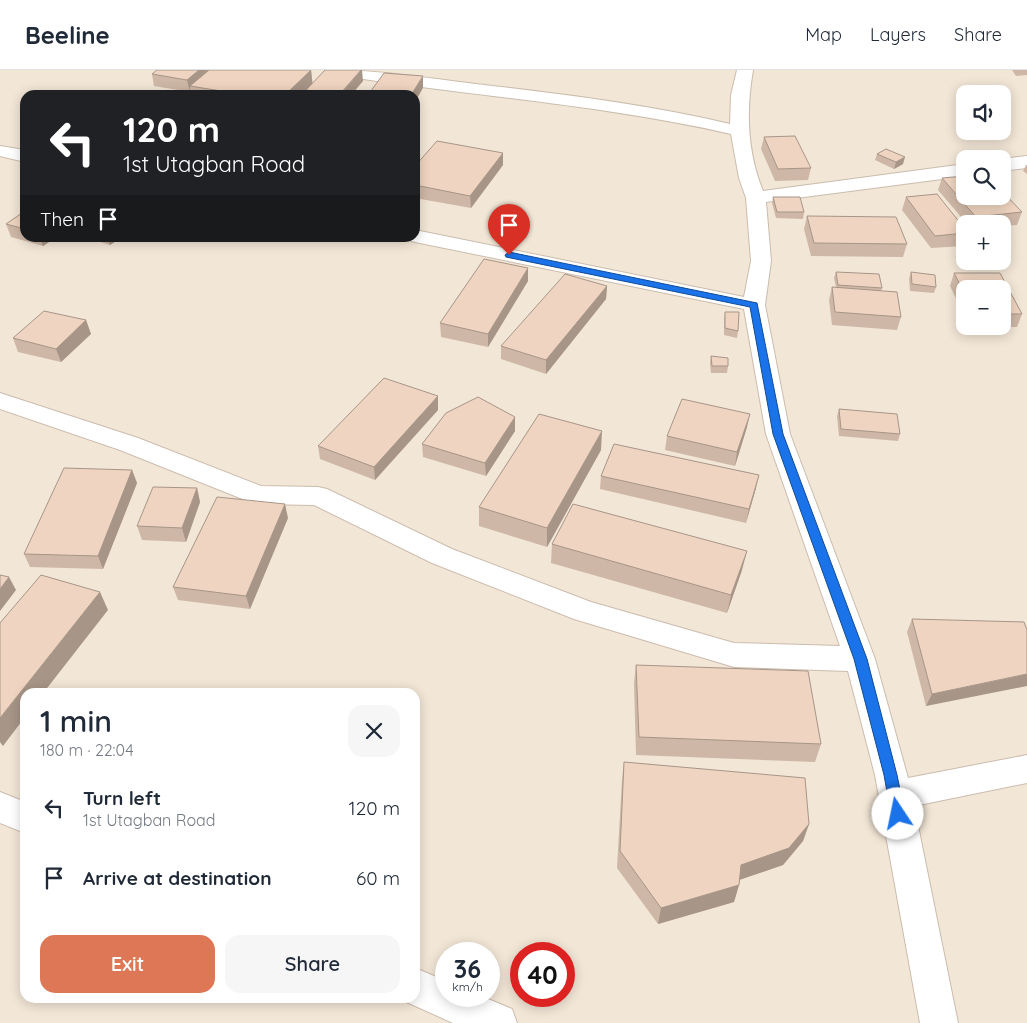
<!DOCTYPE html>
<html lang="en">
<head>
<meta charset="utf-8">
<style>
	:root { --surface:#fff; --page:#f6f6f7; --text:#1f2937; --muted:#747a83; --line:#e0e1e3; --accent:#d75 }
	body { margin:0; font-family:Quicksand,sans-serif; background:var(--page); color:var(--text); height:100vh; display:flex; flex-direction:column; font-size:19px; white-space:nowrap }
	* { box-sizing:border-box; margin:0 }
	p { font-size:16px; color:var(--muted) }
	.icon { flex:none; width:28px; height:28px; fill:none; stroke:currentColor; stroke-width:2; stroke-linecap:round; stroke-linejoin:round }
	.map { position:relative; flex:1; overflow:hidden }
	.sheet { position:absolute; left:20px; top:618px; width:400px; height:315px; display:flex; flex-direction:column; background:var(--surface); border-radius:15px; box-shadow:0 2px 12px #0003 }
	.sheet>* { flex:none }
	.guide { position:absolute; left:20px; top:20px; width:400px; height:152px; border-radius:15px; box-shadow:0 2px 12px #0003; background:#202124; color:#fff; overflow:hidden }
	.buttons { position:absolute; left:956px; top:15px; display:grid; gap:10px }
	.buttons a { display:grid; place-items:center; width:55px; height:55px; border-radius:10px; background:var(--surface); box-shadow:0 2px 12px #0003; font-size:25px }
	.speed { position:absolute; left:435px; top:872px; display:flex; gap:10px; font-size:25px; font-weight:700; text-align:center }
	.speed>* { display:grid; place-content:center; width:65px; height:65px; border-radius:50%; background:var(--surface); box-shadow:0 2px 12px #0003; line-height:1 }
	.speed small { font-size:12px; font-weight:400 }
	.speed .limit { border:8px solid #d22; background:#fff; color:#111 }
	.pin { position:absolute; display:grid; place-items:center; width:42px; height:42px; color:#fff; margin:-51px -21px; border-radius:50% 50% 50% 0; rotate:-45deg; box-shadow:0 0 5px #0007 }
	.pin .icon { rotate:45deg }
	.me { position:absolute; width:55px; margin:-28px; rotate:349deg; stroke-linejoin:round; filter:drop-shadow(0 0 4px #0008) }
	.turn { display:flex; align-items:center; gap:18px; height:105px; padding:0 20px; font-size:22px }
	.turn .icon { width:65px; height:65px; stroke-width:2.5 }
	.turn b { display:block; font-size:35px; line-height:42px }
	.then { display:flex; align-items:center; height:48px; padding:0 20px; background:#0003; gap:10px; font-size:19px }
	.round { display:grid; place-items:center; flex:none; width:52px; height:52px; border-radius:15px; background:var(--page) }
	.headline { display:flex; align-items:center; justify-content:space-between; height:85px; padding:0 20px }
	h1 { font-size:30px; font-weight:600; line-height:38px }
	.primary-button { display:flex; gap:10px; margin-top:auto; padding:10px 20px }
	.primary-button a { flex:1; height:58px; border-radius:15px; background:var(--accent); color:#fff; font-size:20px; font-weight:600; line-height:58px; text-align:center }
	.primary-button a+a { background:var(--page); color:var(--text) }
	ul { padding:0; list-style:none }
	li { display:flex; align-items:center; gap:15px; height:70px; padding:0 20px }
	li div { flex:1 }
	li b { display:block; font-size:19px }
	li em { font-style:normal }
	header { display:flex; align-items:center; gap:30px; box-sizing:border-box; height:70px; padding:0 25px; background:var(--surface); border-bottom:1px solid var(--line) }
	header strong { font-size:24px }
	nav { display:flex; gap:28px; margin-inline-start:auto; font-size:18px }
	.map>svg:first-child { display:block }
</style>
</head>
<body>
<header>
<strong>Beeline</strong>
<nav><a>Map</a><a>Layers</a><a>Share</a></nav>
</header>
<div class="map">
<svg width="1027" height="953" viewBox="0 0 1027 953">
	<rect width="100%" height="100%" fill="#fbf4e8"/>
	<path fill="#f2e6d6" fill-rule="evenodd" d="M0 0H1027V953H0ZM965 24H1002V61H965ZM25 25H415V168H25ZM965 89H1002V126H965ZM965 154H1002V191H965ZM965 219H1002V256H965ZM25 622H415V928H25ZM446 884H489V926H446ZM521 884H564V926H521Z"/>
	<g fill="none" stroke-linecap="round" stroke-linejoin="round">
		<g stroke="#ccbcae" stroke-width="2">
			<path id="minor" d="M329 0C378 0 427 8 476 14 561 24 646 34 730 54L731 25 737 0H753C746 41 747 82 763 121L965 94V106L766 132 771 191 765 235 790 364 875 589 908 708 1027 685V713L914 736 958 953H920L875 705 848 601 734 597 574 549 432 493 314 435 259 434 250 432 120 380 0 339V323L138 368 261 416 318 417 327 419 452 479 591 532 734 573 840 576 766 364 744 239 415 172 408 170 406 168H415V160L744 227 751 191 746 128 739 108 731 64C601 34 468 26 337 5L331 3Z
				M0 76 25 80V92L0 86Z
				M1027 86V98L1002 101V89Z
				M0 722 25 732V763L0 753Z
				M415 898 446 911V926H481L512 939 517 953H453L402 930 400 928H415Z"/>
		</g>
		<use href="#minor" fill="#fff" fill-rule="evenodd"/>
	</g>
	<path fill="#ceb7a6" d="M311 0 312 13 363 11 351 25H307V23L305 25H191L190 21V22L154 16 152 4Z
		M1012 0H1027V5L1016 6Z
		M764 67 811 98 808 110 775 111 761 79Z
		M877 84 903 94 894 99 875 90Z
		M503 95 471 138 415 128V96Z
		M1026 95H1027V104L1023 101Z
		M942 108 1022 142 1017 155 1002 156V154H967L938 120Z
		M773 127 804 142 803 149 776 148 772 133Z
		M906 127 965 159V172L964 176 931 178 902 140Z
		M25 141V168H55L43 176 11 167 6 154Z
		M807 146 907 174 903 187 811 186 804 159Z
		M88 168H121L110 175Z
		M836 202 882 218 881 221 901 247 897 260 832 255 829 230 832 217H836L834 208Z
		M911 202 936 217 934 223 910 221 909 209Z
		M954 203H1000L1022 244 1017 257H970V256H1002V219H965V247L950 216Z
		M528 211 488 277 441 267 440 253Z
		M607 216 606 229 546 304 501 289V276Z
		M725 242 738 261 737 268 724 265V249Z
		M86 250 91 264 61 292 18 282 13 268Z
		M711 286 728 296 727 303H711L710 293Z
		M839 339 900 364 898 371 839 366 837 346Z
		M438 340 375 410 320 389 318 376Z
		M747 357 735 396 665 380 667 366Z
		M515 361 486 406 423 387 422 374Z
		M601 380 547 477 479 456V437Z
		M132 400 137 413 103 499 30 497 24 484Z
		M601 406 756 418 746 453 600 419Z
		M197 418 200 432 186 472 142 470 137 456Z
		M288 448 250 539 178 530 173 517Z
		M552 474 742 500 727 543 551 493Z
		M912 549 1027 560 926 636 907 562Z
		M636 595 821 674 815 692 636 685 634 613Z
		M624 692 809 754 803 771 783 795 739 810V815L734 832 658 854 617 798 622 710Z"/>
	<path fill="#a79587" d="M199 0H215L190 16V22L187 10Z
		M311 0 313 17 306 20 307 23 305 25H285Z
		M361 0H362L363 11 351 25H340Z
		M423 6V18L415 32V25H411Z
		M503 83V95L471 138 470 126Z
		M905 87 903 94 894 99 896 92Z
		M40 168H55L43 176Z
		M108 168H121L110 175Z
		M528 198V211L488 277V264Z
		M607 216 606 229 546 304V290Z
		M86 250 91 264 61 292 56 279Z
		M438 326V340L375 410 374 397Z
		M750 344 747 357 735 396 737 382Z
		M515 347V361L486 406 485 393Z
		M602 361 601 380 547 477V458Z
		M132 400 137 413 103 499 98 486Z
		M759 405 756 418 746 453 749 439Z
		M197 418 200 432 186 472 182 458Z
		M285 434 288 448 250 539 246 526Z
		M747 481 742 500 727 543 731 525Z
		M9 507 16 520 0 541V519Z
		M100 522 108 540 44 622H25V647L3 676 0 672V648Z
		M1027 604V616L926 636 932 624Z
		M809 754 803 771 783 795 736 811 741 795Z
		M739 815 734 832 658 854 661 838Z"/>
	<path fill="#efd5c1" stroke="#a79587" d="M157 0H199L187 10 152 4Z
		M209 0H311L285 25H246L190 16Z
		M325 0H361L340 24 306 20Z
		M384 3 423 6 411 25H368Z
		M795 66 811 98 778 99 764 67Z
		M437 71 503 83 470 126 415 115V96Z
		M886 79 905 87 896 92 877 84Z
		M965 106V126H1002V121L1022 142 976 147 942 108Z
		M937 124 965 159V163L935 166 906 127Z
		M773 127H800L804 142H777Z
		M25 141V159L6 154Z
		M807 146 896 147 907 174 814 173Z
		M484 189 528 198 488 264 440 253Z
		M836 202 879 204 882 218 838 215Z
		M911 202 935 205 936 217 912 214Z
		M954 203H1000L1022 244H1002V219H965V224Z
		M565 204 607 216 546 290 501 276Z
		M832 217 897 222 901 247 835 242Z
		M44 241 86 250 56 279 13 268Z
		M725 242H739L738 261 725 258Z
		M711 286 728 288V296H712Z
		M384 308 438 326 374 397 318 376Z
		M478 327 515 347 485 393 422 374 446 343Z
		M682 329 750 344 737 382 667 366Z
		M839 339 897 344 900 364 841 359Z
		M539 344 602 361 547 458 479 437Z
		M614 374 759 405 749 439 601 406Z
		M64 398 132 400 98 486 24 484Z
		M153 417 197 418 182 458 137 456Z
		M217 427 285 434 246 526 173 517Z
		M573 434 747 481 731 525 552 474Z
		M0 505 9 507 0 519Z
		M41 505 100 522 0 648V553Z
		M912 549 1024 552 1027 560V604L932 624Z
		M636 595 808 601 821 674 639 667Z
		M624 692 805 708 809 754 789 778 741 795 739 815 661 838 620 781Z"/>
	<path fill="#1a73e8" stroke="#114b97" d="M509 182 757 233 783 364 867 589 897 705 905 744 903 749 898 750 893 749 891 744 884 705 854 589 773 364 750 237 506 187 505 185Z"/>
</svg>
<div class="buttons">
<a><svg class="icon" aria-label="sound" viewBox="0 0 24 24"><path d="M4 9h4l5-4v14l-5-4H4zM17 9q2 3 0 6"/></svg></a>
<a><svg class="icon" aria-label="search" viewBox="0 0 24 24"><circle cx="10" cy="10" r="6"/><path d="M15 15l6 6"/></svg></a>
<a>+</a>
<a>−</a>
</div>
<div class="speed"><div>36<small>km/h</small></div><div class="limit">40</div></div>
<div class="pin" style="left:509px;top:185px;background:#d93025"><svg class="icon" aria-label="arrive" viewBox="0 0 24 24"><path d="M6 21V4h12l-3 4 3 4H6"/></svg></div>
<svg class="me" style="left:898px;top:744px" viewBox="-20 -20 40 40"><circle r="19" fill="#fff"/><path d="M0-13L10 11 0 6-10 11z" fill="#1a73e8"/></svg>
<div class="guide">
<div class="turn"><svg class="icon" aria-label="left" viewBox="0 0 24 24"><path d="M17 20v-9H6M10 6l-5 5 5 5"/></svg><div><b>120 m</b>1st Utagban Road</div></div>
<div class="then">Then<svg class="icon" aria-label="arrive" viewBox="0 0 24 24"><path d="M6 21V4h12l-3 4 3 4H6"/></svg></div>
</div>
<section class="sheet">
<div class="headline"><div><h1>1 min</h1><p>180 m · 22:04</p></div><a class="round"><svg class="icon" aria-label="close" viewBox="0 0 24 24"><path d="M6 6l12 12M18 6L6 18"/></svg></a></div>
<ul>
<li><svg class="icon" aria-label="left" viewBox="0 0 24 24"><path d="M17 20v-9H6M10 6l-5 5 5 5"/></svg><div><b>Turn left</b><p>1st Utagban Road</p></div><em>120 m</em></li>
<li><svg class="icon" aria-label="arrive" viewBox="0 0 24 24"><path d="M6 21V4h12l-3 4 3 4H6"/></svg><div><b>Arrive at destination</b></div><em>60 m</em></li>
</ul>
<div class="primary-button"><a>Exit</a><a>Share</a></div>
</section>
</div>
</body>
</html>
